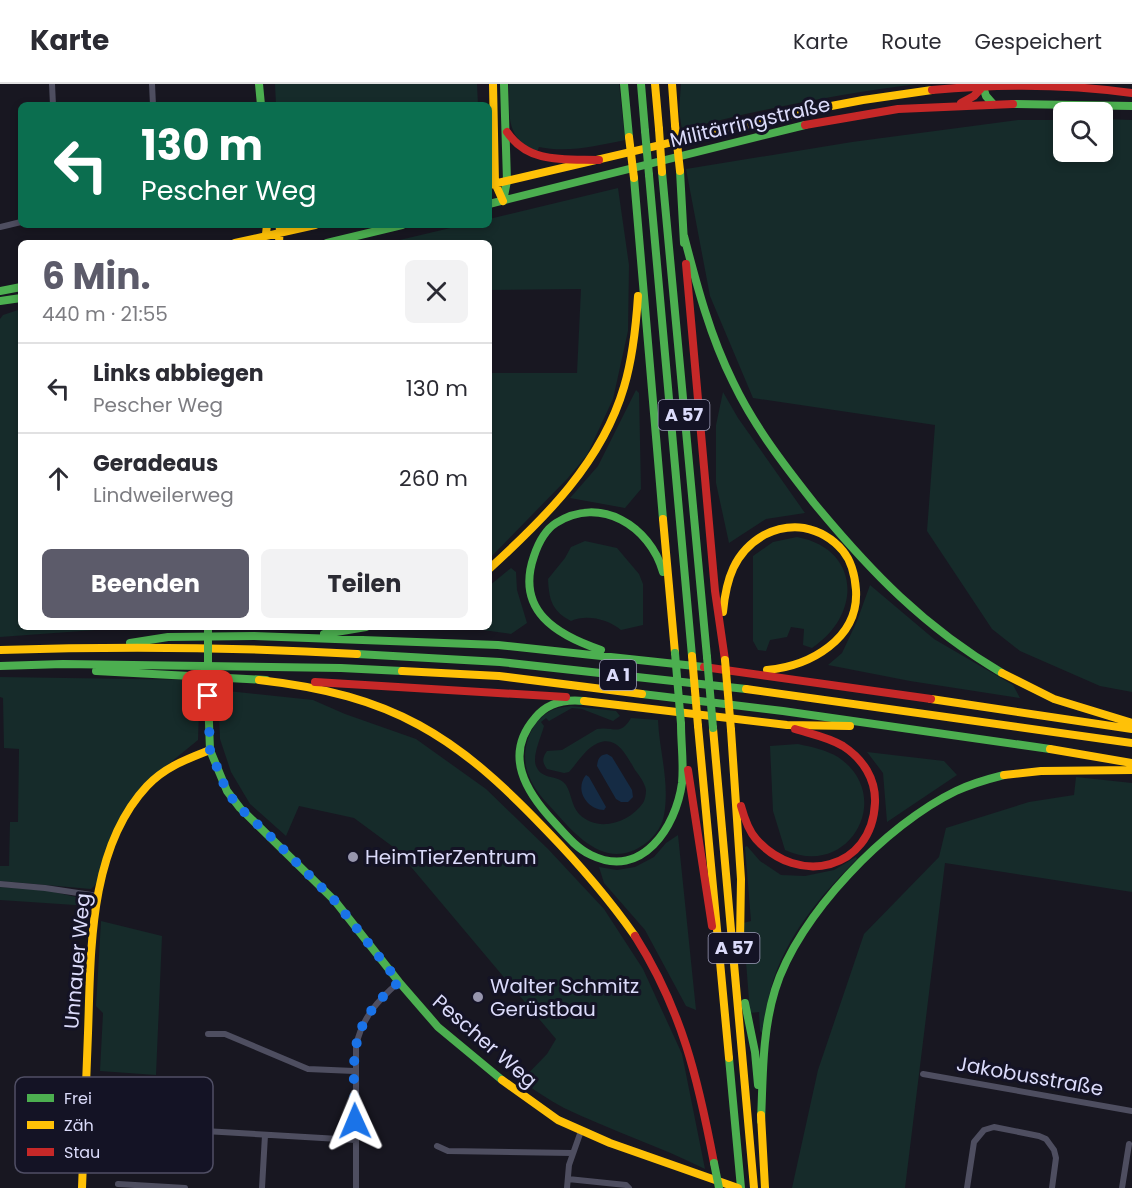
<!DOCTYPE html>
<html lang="de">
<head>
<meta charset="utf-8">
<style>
	:root { --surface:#fff; --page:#f2f2f3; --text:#2b2b33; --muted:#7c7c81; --line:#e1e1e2; --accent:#5c5b6a }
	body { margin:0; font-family:Poppins,sans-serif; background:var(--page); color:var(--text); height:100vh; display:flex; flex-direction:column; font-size:22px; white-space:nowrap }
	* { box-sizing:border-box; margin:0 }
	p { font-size:20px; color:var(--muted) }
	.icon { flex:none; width:33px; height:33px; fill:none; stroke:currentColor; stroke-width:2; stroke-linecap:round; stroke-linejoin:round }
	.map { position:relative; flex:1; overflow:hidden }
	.drawer { position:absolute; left:18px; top:156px; width:474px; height:390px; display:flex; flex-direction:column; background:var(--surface); border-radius:9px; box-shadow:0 3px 9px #0003 }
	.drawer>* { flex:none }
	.hud { position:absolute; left:18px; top:18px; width:474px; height:126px; border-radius:9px; box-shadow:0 3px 9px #0003; background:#0b6e4f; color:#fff; overflow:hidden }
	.buttons { position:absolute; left:1053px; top:18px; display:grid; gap:12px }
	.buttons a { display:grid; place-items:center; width:60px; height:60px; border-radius:9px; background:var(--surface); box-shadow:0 3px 9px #0003; font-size:30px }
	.pin { position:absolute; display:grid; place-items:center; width:51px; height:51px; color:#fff; margin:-26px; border-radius:12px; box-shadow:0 3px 9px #0006 }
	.me { position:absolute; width:66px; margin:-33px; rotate:359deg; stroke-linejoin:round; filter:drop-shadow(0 0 4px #0008) }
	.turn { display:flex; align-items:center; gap:21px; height:126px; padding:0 24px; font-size:27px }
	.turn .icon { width:78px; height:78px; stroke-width:2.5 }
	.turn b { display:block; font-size:42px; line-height:51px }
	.round { display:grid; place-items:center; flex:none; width:63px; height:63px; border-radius:9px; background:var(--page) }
	.head { display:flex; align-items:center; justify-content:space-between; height:102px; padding:0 24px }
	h1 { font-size:36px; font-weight:700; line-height:45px; color:var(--accent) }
	.button { display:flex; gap:12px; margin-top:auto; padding:12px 24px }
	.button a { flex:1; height:69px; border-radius:9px; background:var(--accent); color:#fff; font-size:24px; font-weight:700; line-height:69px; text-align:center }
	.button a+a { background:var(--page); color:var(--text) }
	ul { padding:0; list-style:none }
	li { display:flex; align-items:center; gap:18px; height:90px; padding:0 24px; border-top:2px solid var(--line) }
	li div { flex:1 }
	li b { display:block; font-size:22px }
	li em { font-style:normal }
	header { display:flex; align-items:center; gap:36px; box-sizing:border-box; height:84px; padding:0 30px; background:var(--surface); border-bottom:2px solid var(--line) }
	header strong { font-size:28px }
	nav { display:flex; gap:33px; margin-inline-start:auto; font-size:21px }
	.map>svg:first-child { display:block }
</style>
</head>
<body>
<header>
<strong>Karte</strong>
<nav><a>Karte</a><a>Route</a><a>Gespeichert</a></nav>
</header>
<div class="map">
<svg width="1132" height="1104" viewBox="0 0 1132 1104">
	<rect width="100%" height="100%" fill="#181721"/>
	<path fill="#162b2a" d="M275 0H477L478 21H276Z
		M509 0H619L625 56C596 62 568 69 539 63L537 68C504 53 510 31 509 0Z
		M681 0H918C838 10 760 25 682 46L679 27Z
		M1103 35 1132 36V608L1100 602 1020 567 992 545 927 447 935 341 753 314 710 212 686 85 852 58 1018 36H1063L1064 68H1102Z
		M618 104 629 181 628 247 613 315 587 371 568 394 489 475V289H577L581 205 489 206V159H387L463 141H489V135Z
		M21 225V543H136L0 553V235L3 231Z
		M636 306 639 309 641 405 625 424 570 414 598 382Z
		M723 308 738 334 805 429 766 435 729 459 716 399V341Z
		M797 453C861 465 862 531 812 564L803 561 804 545 791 543 787 553 770 556 766 567 758 566 753 557V472L773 458Z
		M585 457 617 464 639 490 643 500V541L621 546C608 535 586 530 571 537 552 527 549 516 548 495L565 474 571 463Z
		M511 484 516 488 517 506 527 539 511 550 461 543H489V502Z
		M870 501 934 555 1013 601 1020 614 910 597 828 581 842 569 857 537Z
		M0 593 200 596 198 656 149 696 103 781 97 799 91 805 0 797V782H9L10 738H18L19 665 4 664 3 614 0 613Z
		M218 606 313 616 345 630 416 655 486 705 548 765 604 825 643 885 682 970 705 1085C659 1062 610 1046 564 1024 549 1016 535 1006 521 997L547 970 556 955 396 765 354 734 299 722 286 752 250 720 231 688 220 655Z
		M571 622 616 627 620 632 613 637 582 625 572 624 549 637 546 634 541 638 544 642C541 653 532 672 536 682 542 697 559 690 566 701 572 711 571 721 579 730 598 749 629 739 643 719 645 716 646 710 646 706 645 699 639 691 635 686 627 672 617 651 598 659 586 664 578 678 569 688L564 689 547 685C542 678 542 674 547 667L562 666 597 645C614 642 620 653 631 634L658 636C659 665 670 699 664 731 662 744 652 756 640 763 606 784 577 753 556 729 546 718 534 706 529 692 518 668 531 631 558 624 562 623 567 623 571 622Z
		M798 660C812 663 826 666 838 673 896 712 849 796 785 766L773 727 770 662Z
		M867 668 944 677 957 691 887 738 883 689Z
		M1076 693 1132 699V808L945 779 905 1104H792L818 986 864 850 939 773 946 744 1029 718 1074 711Z
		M678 751 696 926 686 922 645 846 604 799 599 783 617 786 635 783 654 773 666 759Z
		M747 762 760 777 781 791 805 792 834 786 856 773 857 775C821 811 785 853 771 904 767 919 765 934 762 949L760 947 759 928 750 929 743 839 751 837 745 763Z
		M0 803 45 806 85 815 90 822 0 816Z
		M101 837 162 852 156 991 100 987 103 929 96 922Z"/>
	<path fill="#152b44" d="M607 670 612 673 632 706 633 713 628 718H621L616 715 597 682C598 674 600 671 607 670Z
		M586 691 589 693 606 723 604 726C587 725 574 706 586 691Z"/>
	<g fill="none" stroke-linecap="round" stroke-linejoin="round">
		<path stroke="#4e4e60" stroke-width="6" d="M52 0 53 21
			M152 0 153 21
			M0 143 21 138
			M0 800 45 804 98 812
			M208 950H225L308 985 354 987
			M923 990 1132 1027
			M84 1040 356 1056
			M437 1062 448 1067 572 1069
			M568 1095 626 1101 629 1104
			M118 1100 185 1104
			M262 1104 265 1051
			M356 1104V962C362 934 377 917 399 898
			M567 1104 569 1081 581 1047
			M967 1104 974 1058 984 1046 994 1043 1039 1052 1046 1055 1054 1066 1056 1074 1052 1104
			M1122 1104 1129 1060"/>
		<path stroke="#4caf50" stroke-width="8" d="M259 0 261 21
			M624 0 629 53
			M641 0 645 47
			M982 0 986 12 993 20
			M1013 20 1132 22
			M680 87 684 159
			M662 88 707 573
			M649 91 692 572
			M634 94 663 435
			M503 117 507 97 504 0
			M489 120 805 41
			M684 152C697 202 710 252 733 298 754 342 784 381 814 419 871 488 924 543 1002 589
			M327 159 402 141
			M0 207 21 203
			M0 217 21 214
			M324 550 366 543
			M130 559 168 553 254 552 498 561 704 583
			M601 566C557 551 515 527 534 472 538 460 545 446 556 439 600 411 650 442 663 488
			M357 570 500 578 746 605
			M0 582 63 580 341 584 402 587
			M96 587 266 596
			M642 610 783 627 1050 665
			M208 612 210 666 227 707 240 724 335 817 399 898 438 943 502 996
			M584 617C565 615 547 619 535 634 503 671 526 708 554 738 565 750 576 764 591 771 642 796 676 743 682 699 684 680 681 660 681 640
			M745 919 755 968 758 1001
			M729 974 741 1104
			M761 1037C763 993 762 948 775 906 798 831 887 740 956 707 971 700 988 695 1004 691"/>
		<path stroke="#ffc107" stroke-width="8" d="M493 0 495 99 503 117
			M655 0 659 45
			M672 0 675 41
			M489 101 810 26 863 16 932 6
			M235 159 315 141
			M265 159 267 141
			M279 159 280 141
			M663 435 675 569
			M489 485C545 434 602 378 624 303 633 273 636 243 638 212
			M723 528C726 496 734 468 764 451 776 445 790 442 804 444 820 447 833 455 843 467 852 478 855 492 856 506 859 555 810 582 767 586
			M0 566C119 562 238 563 357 570
			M402 587 499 592 642 610
			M1002 589 1054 615 1132 639
			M259 596C393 611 456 651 547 747 579 780 609 815 635 852
			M746 605 1132 659
			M931 615 1132 645
			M584 617 787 641 850 642
			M698 642 729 974
			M713 644 754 1104
			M731 646 741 795 740 858
			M1050 665 1132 679
			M1004 691 1041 687 1132 686
			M502 996 558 1036 610 1059 738 1104
			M761 1031 765 1104
			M82 1104C84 1052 86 1001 88 949 91 869 88 765 147 702 165 683 187 675 210 666"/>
		<path stroke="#c62828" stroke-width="8" d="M932 6C997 0 1067 0 1132 9
			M961 19 974 12 984 1
			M805 41 898 25 1013 20
			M507 48C529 80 564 75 599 76
			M686 180 715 507 725 576
			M704 583 931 615
			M315 598 566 613
			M688 686 712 842
			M741 722C744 733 748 746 756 755 798 803 872 786 875 719 876 695 863 675 843 662 828 653 811 650 795 645
			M635 852C682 926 698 995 714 1079"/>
		<path stroke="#4caf50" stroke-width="8" d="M645 47 649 91
			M208 543V612
			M675 569 681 640
			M707 573 713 644
			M714 1079 719 1104"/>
		<path stroke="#ffc107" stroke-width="8" d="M675 41 680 87
			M659 45 662 88
			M629 53 634 94
			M692 572 698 642
			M725 576 731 646"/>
	</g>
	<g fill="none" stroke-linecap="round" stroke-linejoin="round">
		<path stroke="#1a73e8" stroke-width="10" stroke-dasharray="0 18" d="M208 612 210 666 227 708 240 724 271 753 335 817 399 898C345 943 354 973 355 1037"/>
	</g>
	<g fill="#9796ae" stroke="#141325" stroke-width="2">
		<circle cx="353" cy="773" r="6"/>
		<circle cx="478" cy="913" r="6"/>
	</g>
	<g text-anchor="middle" stroke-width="6" stroke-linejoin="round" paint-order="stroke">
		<g fill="#141325" stroke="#9f9fba" stroke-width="1.5">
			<rect x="658.5" y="316" width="51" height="30" rx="4.5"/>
			<rect x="600" y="576" width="36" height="30" rx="4.5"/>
			<rect x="708.5" y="849" width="51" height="30" rx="4.5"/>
		</g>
		<g font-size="18" font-weight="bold" fill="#dbdbfa">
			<text x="684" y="337">A 57</text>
			<text x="618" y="597">A 1</text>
			<text x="734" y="870">A 57</text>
		</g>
		<g font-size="20" fill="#dbdbfa" stroke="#141325">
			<text transform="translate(750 38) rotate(-13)" y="7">Militärringstraße</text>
			<text transform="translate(77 877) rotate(-85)" y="7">Unnauer Weg</text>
			<text transform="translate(485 957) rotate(41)" y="7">Pescher Weg</text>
			<text transform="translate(1030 992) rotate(10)" y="7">Jakobusstraße</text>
		</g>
		<g font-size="20" fill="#dbdbfa" stroke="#141325" text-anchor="start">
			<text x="365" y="780">HeimTierZentrum</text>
			<text x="490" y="909">Walter Schmitz<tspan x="490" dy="23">Gerüstbau</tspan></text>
		</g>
	</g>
	<rect x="15" y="993" width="198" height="96" rx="9" fill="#141325" stroke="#504f65" stroke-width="1.5"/>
	<rect x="27" y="1010" width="27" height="8" fill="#4caf50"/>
	<rect x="27" y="1037" width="27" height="8" fill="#ffc107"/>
	<rect x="27" y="1064" width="27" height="8" fill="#c62828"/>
	<g font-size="16" fill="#dbdbfa">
		<text x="64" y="1020">Frei</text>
		<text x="64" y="1047">Zäh</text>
		<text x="64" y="1074">Stau</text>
	</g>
</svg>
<div class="buttons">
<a><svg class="icon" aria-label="search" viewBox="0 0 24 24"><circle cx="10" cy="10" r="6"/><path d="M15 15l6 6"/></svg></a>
</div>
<div class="pin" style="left:208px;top:612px;background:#d93025"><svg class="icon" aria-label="arrive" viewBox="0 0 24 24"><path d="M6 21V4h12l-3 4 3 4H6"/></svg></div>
<svg class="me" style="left:355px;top:1037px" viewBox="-20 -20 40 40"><path d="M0-17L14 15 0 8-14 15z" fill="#1a73e8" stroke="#fff" stroke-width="4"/></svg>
<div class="hud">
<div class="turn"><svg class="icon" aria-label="left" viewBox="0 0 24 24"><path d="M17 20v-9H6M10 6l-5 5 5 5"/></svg><div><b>130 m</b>Pescher Weg</div></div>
</div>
<section class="drawer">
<div class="head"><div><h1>6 Min.</h1><p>440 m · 21:55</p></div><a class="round"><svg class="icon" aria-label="close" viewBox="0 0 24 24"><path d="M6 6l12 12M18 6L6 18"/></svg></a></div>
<ul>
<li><svg class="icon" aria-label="left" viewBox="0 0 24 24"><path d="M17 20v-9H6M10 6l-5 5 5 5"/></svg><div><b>Links abbiegen</b><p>Pescher Weg</p></div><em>130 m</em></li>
<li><svg class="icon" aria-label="ahead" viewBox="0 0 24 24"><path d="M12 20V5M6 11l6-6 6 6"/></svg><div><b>Geradeaus</b><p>Lindweilerweg</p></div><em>260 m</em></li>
</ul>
<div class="button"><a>Beenden</a><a>Teilen</a></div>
</section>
</div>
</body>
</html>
